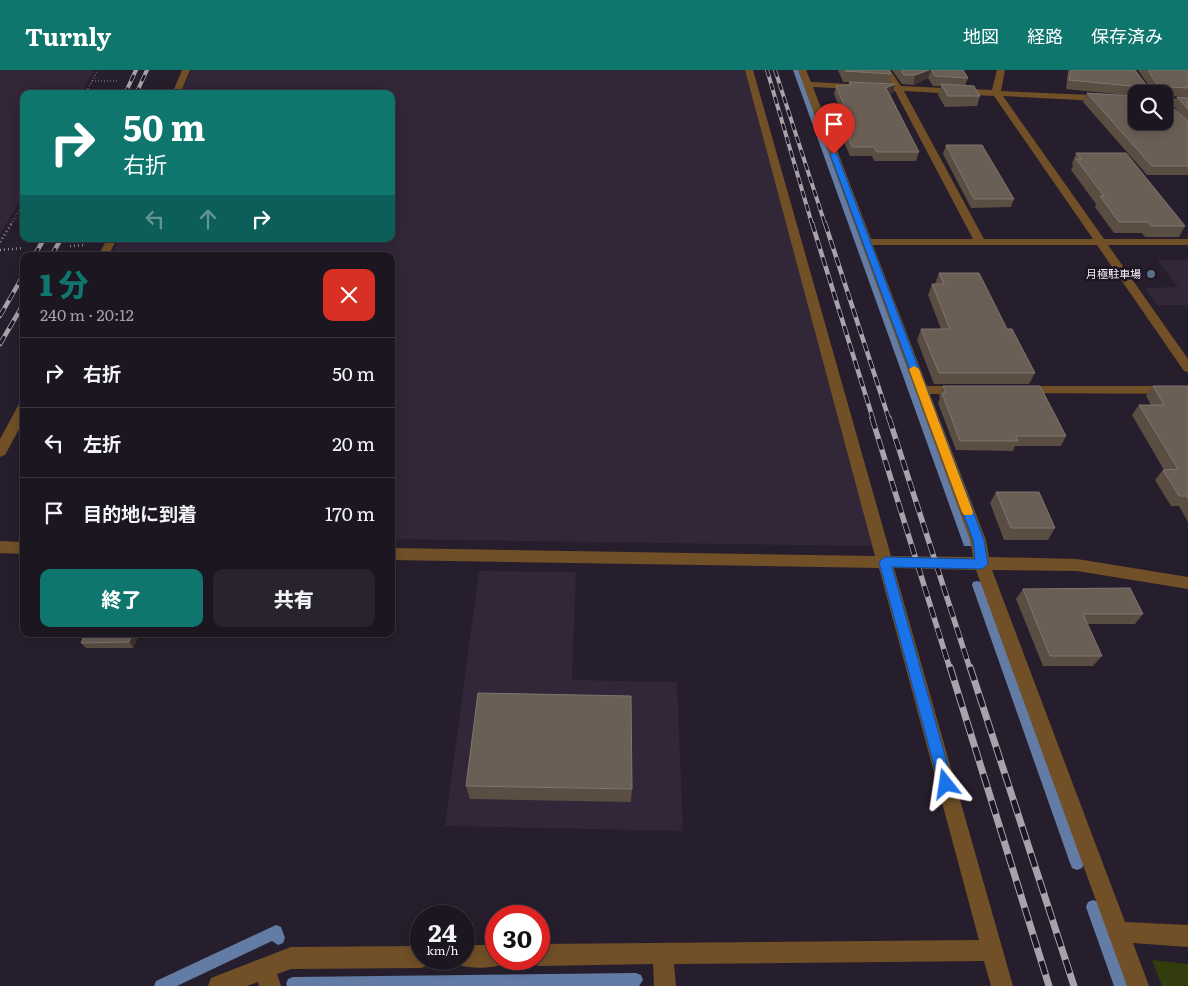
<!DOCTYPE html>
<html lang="ja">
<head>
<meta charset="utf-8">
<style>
	:root { --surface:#1c1621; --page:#29232e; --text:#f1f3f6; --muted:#a09fa5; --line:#3a353f; --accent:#0f766e }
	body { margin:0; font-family:Literata,"Noto Sans JP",serif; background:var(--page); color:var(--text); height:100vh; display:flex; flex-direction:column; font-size:19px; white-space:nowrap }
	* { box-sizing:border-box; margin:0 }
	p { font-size:16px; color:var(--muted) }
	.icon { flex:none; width:28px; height:28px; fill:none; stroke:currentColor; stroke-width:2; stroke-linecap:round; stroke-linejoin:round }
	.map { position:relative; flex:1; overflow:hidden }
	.side { position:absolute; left:20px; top:182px; width:375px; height:385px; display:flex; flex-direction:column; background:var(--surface); border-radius:10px; box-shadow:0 2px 12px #0003,0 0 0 1px var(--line) }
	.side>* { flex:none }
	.guide { position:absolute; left:20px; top:20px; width:375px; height:152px; border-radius:10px; box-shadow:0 2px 12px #0003,0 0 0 1px var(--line); background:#0f766e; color:#fff; overflow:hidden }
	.controls { position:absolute; left:1128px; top:15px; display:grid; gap:10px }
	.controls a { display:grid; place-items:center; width:45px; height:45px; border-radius:10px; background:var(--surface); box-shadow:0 2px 12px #0003,0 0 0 1px var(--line); font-size:25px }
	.speed { position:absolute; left:410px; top:835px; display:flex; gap:10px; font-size:25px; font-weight:700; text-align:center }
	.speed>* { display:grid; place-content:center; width:65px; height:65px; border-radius:50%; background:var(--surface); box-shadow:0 2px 12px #0003,0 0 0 1px var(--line); line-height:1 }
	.speed small { font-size:12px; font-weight:400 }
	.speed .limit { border:8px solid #d22; background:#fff; color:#111 }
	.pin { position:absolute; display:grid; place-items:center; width:42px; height:42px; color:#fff; margin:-51px -21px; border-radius:50% 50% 50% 0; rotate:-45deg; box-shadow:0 0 5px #0007 }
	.pin .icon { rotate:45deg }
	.me { position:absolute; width:55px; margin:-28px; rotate:345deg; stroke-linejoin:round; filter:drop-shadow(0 0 4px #0008) }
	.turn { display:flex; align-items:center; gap:18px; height:105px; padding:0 20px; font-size:22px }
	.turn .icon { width:65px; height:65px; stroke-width:2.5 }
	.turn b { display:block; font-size:35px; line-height:42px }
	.lanes { display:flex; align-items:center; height:48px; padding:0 20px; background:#0003; justify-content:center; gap:25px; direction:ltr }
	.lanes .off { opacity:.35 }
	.round { display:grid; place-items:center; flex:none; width:52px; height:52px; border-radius:10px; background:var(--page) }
	.summary { display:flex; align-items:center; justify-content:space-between; height:85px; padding:0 20px }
	h1 { font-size:30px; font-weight:800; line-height:38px; color:var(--accent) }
	.button { display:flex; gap:10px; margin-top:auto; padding:10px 20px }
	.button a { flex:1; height:58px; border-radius:10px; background:var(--accent); color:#fff; font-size:20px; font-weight:800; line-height:58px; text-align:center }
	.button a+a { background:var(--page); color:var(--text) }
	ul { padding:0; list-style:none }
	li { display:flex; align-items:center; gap:15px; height:70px; padding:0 20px; border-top:1px solid var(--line) }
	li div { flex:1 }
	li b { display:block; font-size:19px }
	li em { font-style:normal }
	header { display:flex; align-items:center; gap:30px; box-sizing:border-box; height:70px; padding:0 25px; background:var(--accent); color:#fff }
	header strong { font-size:24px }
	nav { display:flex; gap:28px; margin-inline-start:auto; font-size:18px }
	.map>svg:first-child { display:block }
</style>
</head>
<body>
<header>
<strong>Turnly</strong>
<nav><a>地図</a><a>経路</a><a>保存済み</a></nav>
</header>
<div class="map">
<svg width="1188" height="916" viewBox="0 0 1188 916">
	<rect width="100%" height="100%" fill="#261e2c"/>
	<path fill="#322639" d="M0 0H94L81 24H24V125L0 164Z
		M191 0H745L873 476 391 469V186H110L119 169H391V24H181Z
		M1157 190H1188V235H1157L1145 218 1178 217Z
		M479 501 576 502 572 610 677 612 683 761 445 756Z"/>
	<path fill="#333c0c" d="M1152 890 1188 894V916H1162Z"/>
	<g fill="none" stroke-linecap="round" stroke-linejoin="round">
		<path fill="#637ca5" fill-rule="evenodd" d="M793 0H799L973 473 972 476H964L963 473Z
			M977 511 981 512 982 515 1084 793 1082 798 1077 800 1072 798 1070 793 972 515 973 512Z
			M1093 830 1098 832 1100 837 1128 916H1114L1086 837 1088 832Z
			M276 855 281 857 285 868 283 873 278 875 272 871 177 916H154L156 911Z
			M636 903 641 905 643 910 639 916H287L286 914 288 909 293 907Z"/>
		<path stroke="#938c98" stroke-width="2" stroke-dasharray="0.5 2.5" stroke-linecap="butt" d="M92 11H118
			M85 24 98 0
			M11 154 24 133"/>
		<path stroke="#938c98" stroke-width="2.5" stroke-dasharray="1 3" stroke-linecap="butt" d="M0 172 12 153
			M70 176 86 175
			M0 180 24 178"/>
		<path fill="#715027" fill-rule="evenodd" d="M182 0H190L180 24H172Z
			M745 0H753L891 486 973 487 970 470 798 0H806L811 12 892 16 882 0H890L901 16 992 20 997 0H1005L1001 21 1136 27V33L1003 26 1104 169H1188V175H1108L1188 289V302L1184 301 1097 175H873L927 316H960L966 320 960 324H930L986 470 989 487 1077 489 1188 507V519L1077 501 992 500 1125 852 1188 855V877L1133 873 1149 916H1127L976 500 894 498 1013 916H991L984 891 674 894 676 916H654L653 894 539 896 531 893 530 889H539V874L979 870 879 498 391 490V478L875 486ZM813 17 895 21 973 169H871ZM904 21 994 26 1093 169H984Z
			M1164 28 1188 29V35L1164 34Z
			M107 169H117L108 186H98Z
			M1023 316H1188V324L1018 323 1017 320 1018 317Z
			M24 333V350L5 385 0 387V369L19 334Z
			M0 471 24 472V484L0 483Z
			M464 875H496V889H506L504 894C490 899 470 899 456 894L454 889H464Z
			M421 876V889H431L429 895 421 898 291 899 277 904 281 916H259L258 912 247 916H208L211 908 291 877Z"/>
		<g stroke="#a8a2ad" stroke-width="4">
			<path id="rail-far3" d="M767 0 812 154
				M775 0 825 154
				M125 24 136 0
				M136 24 147 0"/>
		</g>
		<g stroke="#a8a2ad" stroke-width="4.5">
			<path id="rail-far2" d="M812 153 873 349
				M825 153 889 349
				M34 186 44 169
				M51 186 61 169
				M0 246 24 204
				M0 274 24 233"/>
		</g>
		<g stroke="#a8a2ad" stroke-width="5.5">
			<path id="rail-far1" d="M872 348 950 599
				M889 348 970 599"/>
		</g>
		<g stroke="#a8a2ad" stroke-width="7">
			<path id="rail" d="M950 597 1049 916
				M970 597 1074 916"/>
		</g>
		<use href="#rail-far3" stroke="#1d1522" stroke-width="2.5" stroke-dasharray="7" stroke-linecap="butt"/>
		<use href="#rail-far2" stroke="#1d1522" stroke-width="3" stroke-dasharray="9" stroke-linecap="butt"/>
		<use href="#rail-far1" stroke="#1d1522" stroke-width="4" stroke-dasharray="11" stroke-linecap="butt"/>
		<use href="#rail" stroke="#1d1522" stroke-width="5" stroke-dasharray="14" stroke-linecap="butt"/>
	</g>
	<path fill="#5a4d42" d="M838 0H889L891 4 889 14 893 23 890 24 919 82 916 91H874L872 86H850L834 48 836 39H840L834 24 836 16 849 15V12H843Z
		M892 0H963L968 8 965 16 980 26 977 36 945 37 938 25 941 16H933L928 8 913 15 902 14Z
		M1068 0H1135L1147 16H1149L1138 0H1188V27L1167 26V33L1182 46 1173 36 1177 27 1188 28V105H1147L1083 32 1087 23 1136 51 1164 24H1136V26L1066 19Z
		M946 75 1014 129 1011 137 971 138 943 84Z
		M1076 83 1185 156 1179 167H1145L1142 163H1114L1095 137 1096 134 1071 100 1073 96 1072 94Z
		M939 203 1007 259 1035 303 1029 314H934L917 270 921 259H941L928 225 932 214H935Z
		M943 316 1066 366 1061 376H1015L1013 381 956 380 938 333 940 328 939 326Z
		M1153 316H1188V452L1179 436H1171L1155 410 1163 400H1164L1132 345 1139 335H1151L1146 326Z
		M996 422 1055 458 1048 470H1004L990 433Z
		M1023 519 1143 544 1135 554H1087L1102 586 1093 596H1043L1016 529Z
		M85 564H139L133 578H86L81 573Z
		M466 716 632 719 631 732 470 729Z"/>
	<path fill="#3e3331" d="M929 0H931L928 8 913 15 915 5Z
		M895 14 893 23 884 26 886 18Z
		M132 564H139L133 578 129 572Z"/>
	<path fill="#6a5f55" stroke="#80756f" d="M845 0H889L891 4 845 1Z
		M901 0H929L915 5H904Z
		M932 0H963L968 8 935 6Z
		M1071 0H1135L1147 16H1158L1148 0H1188V18L1168 17 1166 19 1167 33 1188 51V96H1152L1087 23 1136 26V51H1164V24H1140L1141 17 1069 10Z
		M849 12 895 14 886 18 919 82H877L874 77H852L836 39H846L836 16 851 15Z
		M941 14 974 16 980 26H948Z
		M1177 27 1188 28V39Z
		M946 75H982L1014 129H974Z
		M1076 83H1126L1185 156H1151L1148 152H1119L1100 126H1104L1076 89H1081Z
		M939 203H979L1007 259H1012L1035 303H939L921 259H950L932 214H944Z
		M943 316H1040L1066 366H1016L1018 371H960L942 323H946Z
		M1153 316H1188V428L1187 426H1179L1163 400 1178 399 1139 335H1164Z
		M996 422H1039L1055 458H1011Z
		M1130 518 1143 544H1083L1102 586H1050L1023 519Z
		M85 564H132L129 572 81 573Z
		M478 623 631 626 632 719 466 716Z"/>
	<path fill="#1a73e8" stroke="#114b97" d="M834 82 837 84 984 470 988 494 982 499 892 497 953 714 951 718 946 720 941 718 939 714 879 492 885 487 975 489 973 470 830 84Z"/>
	<path fill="#f59e0b" d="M914 296 919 299 973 442 972 445H964L962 442 909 299Z"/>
	<circle fill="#5c6f8a" stroke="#1d1522" stroke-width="2" cx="1151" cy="204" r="5"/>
	<g text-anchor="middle" stroke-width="5" stroke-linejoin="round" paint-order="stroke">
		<g font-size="11" fill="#f4eff9" stroke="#1d1522" text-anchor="end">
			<text x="1141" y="208">月極駐車場</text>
		</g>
	</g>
</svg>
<div class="controls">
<a><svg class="icon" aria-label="search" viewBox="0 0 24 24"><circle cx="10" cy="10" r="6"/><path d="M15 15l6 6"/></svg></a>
</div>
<div class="speed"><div>24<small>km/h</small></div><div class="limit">30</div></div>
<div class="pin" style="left:834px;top:84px;background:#d93025"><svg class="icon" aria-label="arrive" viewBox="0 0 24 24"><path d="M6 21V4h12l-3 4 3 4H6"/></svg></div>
<svg class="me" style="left:946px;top:714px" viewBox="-20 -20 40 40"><path d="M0-17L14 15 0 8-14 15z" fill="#1a73e8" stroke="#fff" stroke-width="4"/></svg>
<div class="guide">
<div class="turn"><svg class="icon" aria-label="right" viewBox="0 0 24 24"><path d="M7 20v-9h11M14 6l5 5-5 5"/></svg><div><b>50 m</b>右折</div></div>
<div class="lanes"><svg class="icon off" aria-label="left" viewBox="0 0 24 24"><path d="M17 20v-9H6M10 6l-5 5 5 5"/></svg><svg class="icon off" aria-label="ahead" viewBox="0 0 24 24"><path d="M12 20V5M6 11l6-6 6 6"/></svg><svg class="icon" aria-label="right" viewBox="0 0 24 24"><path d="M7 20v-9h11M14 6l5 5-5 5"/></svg></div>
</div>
<section class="side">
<div class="summary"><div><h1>1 分</h1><p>240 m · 20:12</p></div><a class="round" style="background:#d93025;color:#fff"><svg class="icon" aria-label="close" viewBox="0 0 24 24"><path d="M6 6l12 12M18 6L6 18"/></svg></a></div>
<ul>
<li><svg class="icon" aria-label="right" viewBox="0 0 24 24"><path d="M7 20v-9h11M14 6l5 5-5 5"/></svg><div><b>右折</b></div><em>50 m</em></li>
<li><svg class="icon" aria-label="left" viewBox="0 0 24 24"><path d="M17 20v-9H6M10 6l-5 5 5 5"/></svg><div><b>左折</b></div><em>20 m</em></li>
<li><svg class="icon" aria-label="arrive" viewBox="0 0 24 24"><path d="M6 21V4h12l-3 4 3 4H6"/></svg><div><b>目的地に到着</b></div><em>170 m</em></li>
</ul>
<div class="button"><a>終了</a><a>共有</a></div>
</section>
</div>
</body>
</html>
